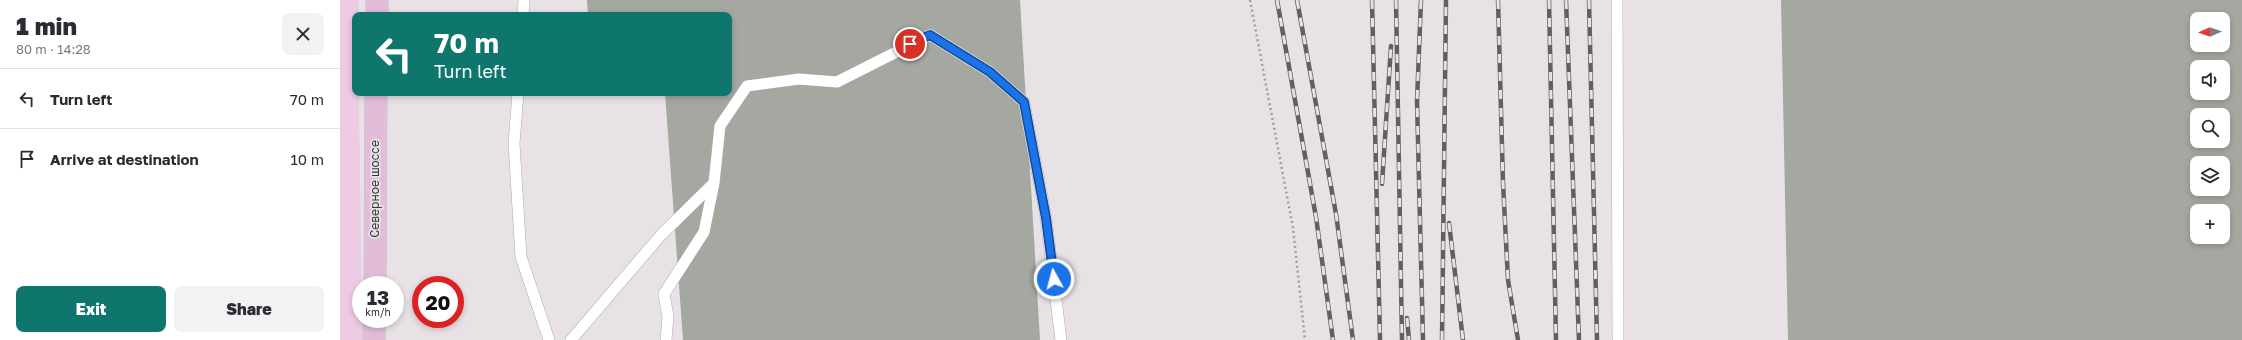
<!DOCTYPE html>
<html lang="en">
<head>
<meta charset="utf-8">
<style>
	:root { --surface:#fff; --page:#f2f2f3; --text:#2b2b33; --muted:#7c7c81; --line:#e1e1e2; --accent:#0f766e }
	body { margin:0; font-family:"Golos Text",sans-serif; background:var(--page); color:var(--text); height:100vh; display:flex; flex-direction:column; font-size:15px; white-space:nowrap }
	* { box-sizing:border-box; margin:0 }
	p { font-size:13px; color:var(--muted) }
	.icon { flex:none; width:22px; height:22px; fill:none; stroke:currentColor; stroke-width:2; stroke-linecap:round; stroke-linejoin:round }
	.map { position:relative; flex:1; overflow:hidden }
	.side { display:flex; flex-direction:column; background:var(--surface); width:340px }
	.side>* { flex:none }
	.top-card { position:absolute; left:12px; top:12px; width:380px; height:84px; border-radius:8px; box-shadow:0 2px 6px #0003; background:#0f766e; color:#fff; overflow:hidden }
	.needle { width:26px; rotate:268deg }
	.controls { position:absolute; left:1850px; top:12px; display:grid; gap:8px }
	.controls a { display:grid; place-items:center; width:40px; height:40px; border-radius:8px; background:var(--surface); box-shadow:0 2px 6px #0003; font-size:20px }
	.speed { position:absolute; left:12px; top:276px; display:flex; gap:8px; font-size:20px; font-weight:700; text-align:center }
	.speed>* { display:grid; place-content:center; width:52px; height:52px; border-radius:50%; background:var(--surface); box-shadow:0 2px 6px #0003; line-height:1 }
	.speed small { font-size:10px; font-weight:400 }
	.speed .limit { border:6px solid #d22; background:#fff; color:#111 }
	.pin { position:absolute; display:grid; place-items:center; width:34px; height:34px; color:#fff; margin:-17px; border:2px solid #fff; border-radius:50%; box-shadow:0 1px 4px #0007 }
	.me { position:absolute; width:44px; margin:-22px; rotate:353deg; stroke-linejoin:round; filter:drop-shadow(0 0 3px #0008) }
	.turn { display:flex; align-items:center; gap:14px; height:84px; padding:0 16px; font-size:18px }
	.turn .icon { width:52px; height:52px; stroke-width:2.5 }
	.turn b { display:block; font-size:28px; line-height:34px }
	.round { display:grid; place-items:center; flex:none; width:42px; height:42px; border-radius:8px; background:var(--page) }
	.summary { display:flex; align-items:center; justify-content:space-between; height:68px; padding:0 16px }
	h1 { font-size:24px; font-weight:800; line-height:30px }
	.primary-button { display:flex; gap:8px; margin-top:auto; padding:8px 16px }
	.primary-button a { flex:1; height:46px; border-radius:8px; background:var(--accent); color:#fff; font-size:16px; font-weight:800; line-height:46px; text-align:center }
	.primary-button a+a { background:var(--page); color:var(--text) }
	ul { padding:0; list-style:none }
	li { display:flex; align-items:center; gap:12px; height:60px; padding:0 16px; border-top:1px solid var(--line) }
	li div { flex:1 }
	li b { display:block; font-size:15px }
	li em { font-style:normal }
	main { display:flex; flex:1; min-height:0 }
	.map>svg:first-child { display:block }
</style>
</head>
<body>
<main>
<section class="side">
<div class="summary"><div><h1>1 min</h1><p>80 m · 14:28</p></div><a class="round"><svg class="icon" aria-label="close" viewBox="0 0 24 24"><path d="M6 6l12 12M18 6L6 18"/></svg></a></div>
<ul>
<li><svg class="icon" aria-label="left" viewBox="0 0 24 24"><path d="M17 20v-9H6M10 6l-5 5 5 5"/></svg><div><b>Turn left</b></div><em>70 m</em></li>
<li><svg class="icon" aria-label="arrive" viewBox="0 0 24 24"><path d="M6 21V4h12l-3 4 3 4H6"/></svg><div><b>Arrive at destination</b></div><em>10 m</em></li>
</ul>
<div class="primary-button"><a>Exit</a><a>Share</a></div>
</section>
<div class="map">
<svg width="1902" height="340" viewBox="0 0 1902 340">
	<rect width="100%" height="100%" fill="#e8e2e6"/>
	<path fill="#edcbe5" d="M0 0H18L19 15H15V93H19L22 340H0Z"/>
	<path fill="#a5a7a1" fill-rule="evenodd" d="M247 0H680L700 340H343L325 93H389V15H248Z
		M1441 0H1902V340H1448ZM1857 19H1883V45H1857ZM1857 67H1883V93H1857ZM1857 115H1883V141H1857ZM1857 163H1883V189H1857ZM1857 211H1883V237H1857Z"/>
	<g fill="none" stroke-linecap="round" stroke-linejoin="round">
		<g stroke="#b0aaaf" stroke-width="12">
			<path id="service" d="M1277 0 1278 340
				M183 15 184 0
				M178 93 174 143 181 257 209 340
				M231 340 321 235 374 183
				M326 340 328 317 324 294 364 232 374 183 380 126 407 86 459 79 497 82 590 35 650 72 684 102 706 218 721 340"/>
		</g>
		<g stroke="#c0bfc0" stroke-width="23">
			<path id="primary" d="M37 15V0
				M35 285 36 93
				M34 340V319"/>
		</g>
		<path stroke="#a19c9f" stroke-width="2.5" stroke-dasharray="2 3" stroke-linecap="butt" d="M910 0 953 228 965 340"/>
		<use href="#service" stroke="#fff" stroke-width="11"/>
		<use href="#primary" stroke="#e2bdda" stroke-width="22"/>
		<g stroke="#625f61" stroke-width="4.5">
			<path id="rail" d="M937 0 976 217 993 340
				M957 0 996 214 1013 340
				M1032 0 1040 340
				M1056 0 1062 340
				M1081 0 1077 101 1083 340
				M1158 0 1163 183 1168 280 1178 340
				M1209 0 1216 340
				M1226 0 1239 340
				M1249 0 1257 340
				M1042 184 1051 46
				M1109 223 1123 340
				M1067 318 1069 340
				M1102 340 1106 0"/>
		</g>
		<use href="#rail" stroke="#e8e2e6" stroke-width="3" stroke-dasharray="9" stroke-linecap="butt"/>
	</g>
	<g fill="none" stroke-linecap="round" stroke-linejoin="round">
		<g stroke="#114b97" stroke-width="10">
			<path id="route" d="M570 44 590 35 650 72 684 102 706 218 714 279"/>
		</g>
		<use href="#route" stroke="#1a73e8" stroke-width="7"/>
	</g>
	<g text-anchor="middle" stroke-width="3.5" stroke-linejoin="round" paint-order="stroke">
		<g font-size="12" fill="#393739" stroke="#e8e2e6">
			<text transform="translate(35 189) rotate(-90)" y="4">Северное шоссе</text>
		</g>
	</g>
</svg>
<div class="controls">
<a><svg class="needle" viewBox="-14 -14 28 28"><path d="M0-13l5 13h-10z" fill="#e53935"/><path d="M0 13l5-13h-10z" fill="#7c7c81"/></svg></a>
<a><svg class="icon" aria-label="sound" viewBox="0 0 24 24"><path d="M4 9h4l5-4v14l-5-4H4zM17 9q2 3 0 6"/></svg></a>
<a><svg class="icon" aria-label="search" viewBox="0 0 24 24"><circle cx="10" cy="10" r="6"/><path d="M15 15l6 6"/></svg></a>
<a><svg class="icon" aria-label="layers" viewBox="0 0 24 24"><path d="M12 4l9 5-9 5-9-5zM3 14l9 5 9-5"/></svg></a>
<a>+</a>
</div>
<div class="speed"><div>13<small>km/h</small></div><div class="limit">20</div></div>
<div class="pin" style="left:570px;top:44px;background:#d93025"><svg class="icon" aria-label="arrive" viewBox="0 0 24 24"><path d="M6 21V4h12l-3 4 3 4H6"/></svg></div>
<svg class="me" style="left:714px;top:279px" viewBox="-20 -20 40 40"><circle r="17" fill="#1a73e8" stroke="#fff" stroke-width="3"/><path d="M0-11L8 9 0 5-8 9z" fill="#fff"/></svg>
<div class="top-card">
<div class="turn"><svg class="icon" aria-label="left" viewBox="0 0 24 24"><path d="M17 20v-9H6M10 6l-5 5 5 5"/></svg><div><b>70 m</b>Turn left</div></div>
</div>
</div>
</main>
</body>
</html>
